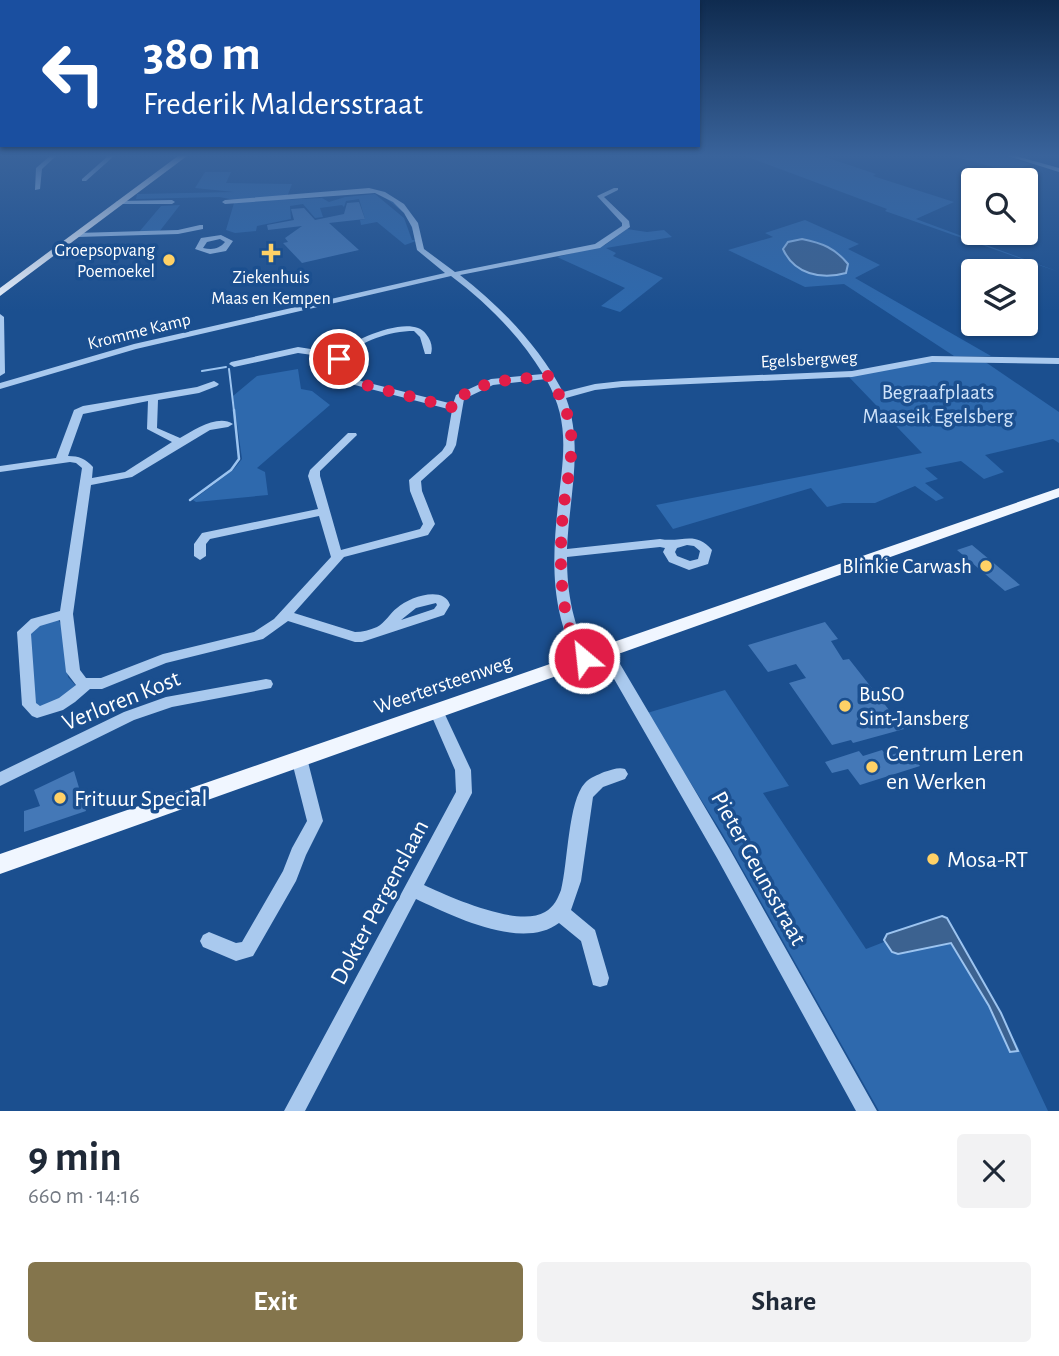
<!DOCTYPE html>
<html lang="en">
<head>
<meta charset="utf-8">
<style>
	:root { --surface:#fff; --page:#f2f2f3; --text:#1f2937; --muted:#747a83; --accent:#84754c }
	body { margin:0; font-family:"Alegreya Sans",sans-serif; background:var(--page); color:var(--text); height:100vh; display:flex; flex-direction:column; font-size:26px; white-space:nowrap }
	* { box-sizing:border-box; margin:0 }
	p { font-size:23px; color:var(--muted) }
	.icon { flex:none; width:38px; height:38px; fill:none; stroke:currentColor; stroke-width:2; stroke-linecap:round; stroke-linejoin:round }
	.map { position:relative; height:1111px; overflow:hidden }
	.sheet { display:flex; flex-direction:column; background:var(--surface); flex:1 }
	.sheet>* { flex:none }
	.banner { position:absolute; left:0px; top:0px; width:700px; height:147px; box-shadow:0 2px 5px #0004; background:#1a4fa0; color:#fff; overflow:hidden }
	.fabs { position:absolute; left:961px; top:168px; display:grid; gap:14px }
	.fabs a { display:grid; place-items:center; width:77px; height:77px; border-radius:7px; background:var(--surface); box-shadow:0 2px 5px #0004; font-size:35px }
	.pin { position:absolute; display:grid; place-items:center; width:60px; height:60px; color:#fff; margin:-30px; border:4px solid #fff; border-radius:50%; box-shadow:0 2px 7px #0007 }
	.me { position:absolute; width:77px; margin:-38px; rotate:332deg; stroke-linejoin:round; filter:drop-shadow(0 0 5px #0008) }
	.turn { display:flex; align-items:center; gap:24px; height:147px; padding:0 28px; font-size:32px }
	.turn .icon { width:91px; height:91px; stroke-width:2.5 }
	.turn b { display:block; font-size:49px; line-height:60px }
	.round { display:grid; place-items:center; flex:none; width:74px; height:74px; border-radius:7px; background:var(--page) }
	.overview { display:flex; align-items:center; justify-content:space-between; height:119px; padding:0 28px }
	h1 { font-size:42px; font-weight:700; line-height:52px }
	.button { display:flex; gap:14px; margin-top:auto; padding:14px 28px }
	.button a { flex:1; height:80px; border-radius:7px; background:var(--accent); color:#fff; font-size:28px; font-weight:700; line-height:80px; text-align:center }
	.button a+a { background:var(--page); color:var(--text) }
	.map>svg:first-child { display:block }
</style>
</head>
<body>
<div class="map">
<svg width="1059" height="1111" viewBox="0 0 1059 1111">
	<rect width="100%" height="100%" fill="#1b4f8f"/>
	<path fill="#2e69ad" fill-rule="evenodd" d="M745 156H822L876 174 873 176 954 202 916 219 1059 272 885 211 887 209Z
		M952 156H1005L1031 164 1011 172Z
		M205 172H231L226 183 292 184 287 197 292 199 377 191 410 218 414 223 416 241 405 245 377 222 361 225 360 220 365 219 359 199 346 201 344 207 342 205 320 208 323 217 315 218 303 204 290 206 291 219 257 226 256 231 235 233 226 230 234 203 241 201 219 197 136 199 137 194 234 192 195 188ZM367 191C391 191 412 217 415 240H412L404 218 375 194 345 197 329 202 322 198 282 200Z
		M180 205 159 232H139L161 206Z
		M805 220 859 244 848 249 880 265 855 278 991 356H954L844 284 805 287 728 250 773 237 765 233Z
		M627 229 647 232 664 230 672 237 606 248 616 253 613 256 663 278 620 312 601 306 625 288 557 257 605 245Z
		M981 359 1059 412V443L1053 439 985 455 1004 472 984 479 961 461 925 468 938 479 925 483 944 498 936 501 915 486 875 503H843L827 507 811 488 673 529 656 505 922 453 848 376 922 361Z
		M298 369 301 389 312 391 330 405 257 468 265 472 268 495 196 502 193 500 233 470 242 459 233 396 257 376Z
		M58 620 63 626 68 677 76 686V691L45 707 35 705 30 631 32 627Z
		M725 690 789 786 763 793 866 949 907 933 939 929 951 924 1017 1045 1048 1111H879L722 833 647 713Z"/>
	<path fill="#3c6290" stroke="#9cc4f0" stroke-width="2" d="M802 239C822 243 835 248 848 264L846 273C821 280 794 274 783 249L788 242Z
		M942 916 947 918 1001 1013 1018 1051 1010 1052 989 1006 951 943 898 954 892 952 884 940 887 934Z"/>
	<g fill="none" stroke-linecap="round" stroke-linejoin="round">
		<path stroke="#9cc4f0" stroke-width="2" d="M229 369 234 411
			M202 371 226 367"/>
		<path stroke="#9cc4f0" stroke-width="2.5" d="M190 500 231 470 239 459 234 410"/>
	</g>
	<path fill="#4478b7" d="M359 202 365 219 329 223 359 250 302 263 283 243 288 242 285 238 302 226 268 230 267 225 294 220 291 209 304 208 315 220 344 214 347 203Z
		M972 545 1020 585 1005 591 957 550Z
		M825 622 838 639 831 641 843 660 849 659 904 729 853 743 851 740 832 745 789 683 806 678 796 664 768 672 748 645Z
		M882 750 887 756 908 750 920 766 860 785 848 769 832 773 825 762 859 751 863 756Z
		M74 771 86 811 24 832V811L40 806 34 790Z"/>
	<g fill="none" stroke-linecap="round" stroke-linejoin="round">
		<path fill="#a9c9ee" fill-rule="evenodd" d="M50 156H56L42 169 40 189 35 190 36 168Z
			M108 156H114L86 181H82V179Z
			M1008 156H1016L1059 168V172Z
			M369 188 385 192 404 204 418 223 424 249 455 272 595 244 622 226V223L597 196 614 188H618V190L604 197 629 221 630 227 600 248 460 275C501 307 539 346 563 392L595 384 622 381 852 371 932 356 1059 358V364L932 362 852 377 622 387 595 390 566 398C584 446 569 498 567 549L660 539C682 543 695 530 712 550L708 564 689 570 669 562 663 552 665 548 660 547 567 557C567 594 573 626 591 658L589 662H579C550 614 552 559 558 505 563 457 571 423 546 379L493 385 464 399 456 445 452 453 421 481 422 491 435 524 428 535 344 557 294 613 355 632C362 632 370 630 377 627 385 623 390 613 397 608 409 597 444 585 450 605L444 615 362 642H355L288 621 263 639 166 663 102 689H90L75 702 63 710 37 718 32 716 22 705 17 632 31 619 60 611 82 468 76 463 70 462 0 472V466L56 458 74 410 83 406 197 387 214 381 219 384 217 386 199 393 158 400 157 428 180 438C194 430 218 414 233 424L228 427 210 430 132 477 91 485 73 614 80 670 86 678H101L163 654 254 632 274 619 331 557 319 516 210 539 206 544V556L200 560 194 556V544L202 533 318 509 308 476 310 470 348 433H356L357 435 320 471V476L341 550 420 529 423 524 410 491 409 480 442 451 446 445 452 410 351 384C340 378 335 370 334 358L298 353 234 367 229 364 231 362 298 347 336 353C353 340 411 313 426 334 431 340 433 347 431 354H425L420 337 414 331C389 331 362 341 343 357L347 372 357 380 453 404 456 395 491 379 543 374C520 336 486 302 451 276L136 349 0 389V383L134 344 445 273 417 250 412 227 404 213 393 202 375 193 225 204 222 202 225 200ZM148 401 147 429 172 442 125 472 92 478 93 467C86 459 79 456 68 456L83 414ZM687 545 694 546 700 551 698 559 690 561 677 556 675 552 677 548ZM436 603 437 605 434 609 401 620 416 608ZM60 620 66 672 76 685 59 698 40 706 36 703 31 634 40 626Z
			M118 201 172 200 175 202 172 204H116V202Z
			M200 225H203V229L178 234 77 237 73 235 77 233 178 230Z
			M221 235 233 241 226 251 210 254 195 249 201 238ZM220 239 225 242C219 249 213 250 203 248L207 242Z
			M0 314 4 317 5 373 0 376Z
			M605 646 610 647 729 848 877 1111H856L717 858 598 651 600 647Z
			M266 679 271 680 273 684 271 688 172 707 134 720 0 786V772L124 712 166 697Z
			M436 704 441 706 471 770 472 793 424 885C450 897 518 928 545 912 554 907 558 898 561 890 568 863 568 801 585 783 590 777 598 775 604 772 612 770 618 767 625 769L628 774 625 779 603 787 593 797 581 881 571 910 595 930 609 978 607 985 600 987 593 985 581 941 559 923C522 951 453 916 416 899L305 1111H284L456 792 455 770 429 710 431 706Z
			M299 752 304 753 307 758 323 821 306 855 296 881 253 956 236 961 203 947 200 941 203 935 209 932 236 943 242 942 283 871 292 848 307 821 291 758 294 753Z"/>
		<path fill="#f0f6ff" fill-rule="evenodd" d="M178 156H187L0 296V288Z
			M1059 488V497L0 874V854Z"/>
	</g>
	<linearGradient id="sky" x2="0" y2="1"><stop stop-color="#0f2b4f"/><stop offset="0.5" stop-color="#39639b"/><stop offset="1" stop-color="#39639b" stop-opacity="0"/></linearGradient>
	<rect width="1059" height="311" fill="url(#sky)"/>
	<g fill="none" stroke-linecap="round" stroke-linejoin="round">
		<path stroke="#e11d48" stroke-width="12" stroke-dasharray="0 21.6" d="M339 359 344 375 354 382 455 408 459 397 491 382 549 376C558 392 567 408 570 426 575 455 566 483 563 512 559 555 558 623 584 658"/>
	</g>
	<g fill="#ffd166" stroke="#1b4f8f" stroke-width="2.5">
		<path d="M267.5 242.5h7v7h7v7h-7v7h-7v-7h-7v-7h7z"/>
		<circle cx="169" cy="260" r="7"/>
		<circle cx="986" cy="566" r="7"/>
		<circle cx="845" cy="706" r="7"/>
		<circle cx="872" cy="767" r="7"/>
		<circle cx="60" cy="798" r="7"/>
		<circle cx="933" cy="859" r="7"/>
	</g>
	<g text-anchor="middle" stroke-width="7" stroke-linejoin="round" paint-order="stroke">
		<g font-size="18" fill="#fff" stroke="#1b4f8f" text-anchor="end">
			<text x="155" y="256">Groepsopvang<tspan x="155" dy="21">Poemoekel</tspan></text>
			<text x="271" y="283" text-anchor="middle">Ziekenhuis<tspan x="271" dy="21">Maas en Kempen</tspan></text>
		</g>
		<g font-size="18" fill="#fff" stroke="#1b4f8f">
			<text transform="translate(139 331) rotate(-14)" y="6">Kromme Kamp</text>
			<text transform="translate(809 359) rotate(-3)" y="6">Egelsbergweg</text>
		</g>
		<g font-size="21" fill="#cfe3fa" stroke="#1b4f8f">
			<text x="938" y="399">Begraafplaats<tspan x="938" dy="24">Maaseik Egelsberg</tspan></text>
		</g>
		<g font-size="21" fill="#fff" stroke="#1b4f8f" text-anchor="end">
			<text x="972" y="573">Blinkie Carwash</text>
			<text x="859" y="701" text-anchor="start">BuSO<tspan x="859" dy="24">Sint-Jansberg</tspan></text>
		</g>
		<g font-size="21" fill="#fff" stroke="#1b4f8f">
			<text transform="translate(443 684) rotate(-19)" y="7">Weertersteenweg</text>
		</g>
		<g font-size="24" fill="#fff" stroke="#1b4f8f">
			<text transform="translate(121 700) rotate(-22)" y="8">Verloren Kost</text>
			<text transform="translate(759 868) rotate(61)" y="8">Pieter Geunsstraat</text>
			<text transform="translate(379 902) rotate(-62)" y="8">Dokter Pergenslaan</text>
		</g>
		<g font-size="24" fill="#fff" stroke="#1b4f8f" text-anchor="start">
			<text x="886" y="761">Centrum Leren<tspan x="886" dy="28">en Werken</tspan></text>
			<text x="74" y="806">Frituur Special</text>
			<text x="947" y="867">Mosa-RT</text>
		</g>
	</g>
</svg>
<div class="fabs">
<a><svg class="icon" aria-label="search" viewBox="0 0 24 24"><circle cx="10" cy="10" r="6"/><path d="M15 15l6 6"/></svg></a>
<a><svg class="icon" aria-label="layers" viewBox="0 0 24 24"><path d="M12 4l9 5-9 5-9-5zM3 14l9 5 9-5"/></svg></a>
</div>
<div class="pin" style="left:339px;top:359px;background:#d93025"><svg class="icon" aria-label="arrive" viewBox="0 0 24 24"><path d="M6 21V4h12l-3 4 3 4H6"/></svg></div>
<svg class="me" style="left:584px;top:658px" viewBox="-20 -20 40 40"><circle r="17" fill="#e11d48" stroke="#fff" stroke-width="3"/><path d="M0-11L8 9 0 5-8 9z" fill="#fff"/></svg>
<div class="banner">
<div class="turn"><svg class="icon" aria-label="left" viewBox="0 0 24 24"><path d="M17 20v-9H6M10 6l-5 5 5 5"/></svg><div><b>380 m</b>Frederik Maldersstraat</div></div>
</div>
</div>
<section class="sheet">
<div class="overview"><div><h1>9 min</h1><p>660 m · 14:16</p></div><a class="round"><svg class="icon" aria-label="close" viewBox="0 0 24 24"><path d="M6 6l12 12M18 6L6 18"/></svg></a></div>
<div class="button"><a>Exit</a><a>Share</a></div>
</section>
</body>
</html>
